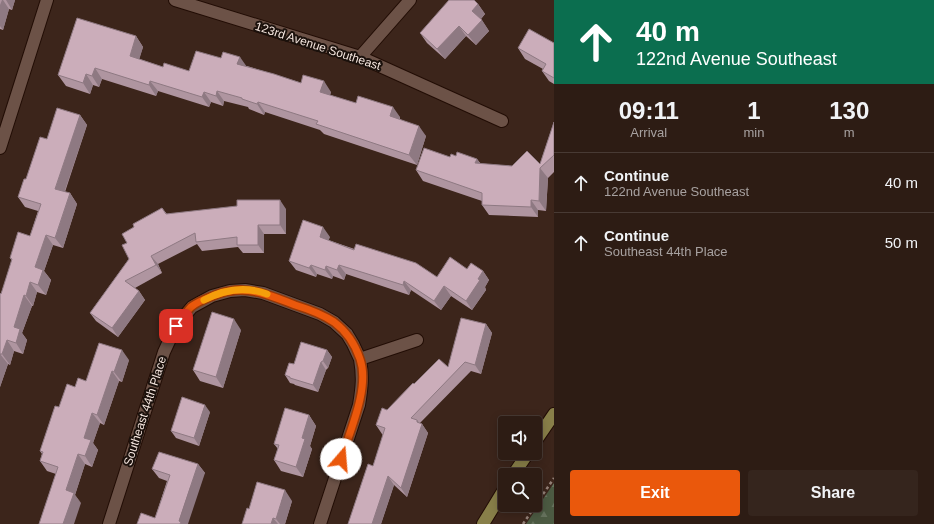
<!DOCTYPE html>
<html lang="en">
<head>
<meta charset="utf-8">
<style>
	:root { --surface:#2d1c14; --page:#35251d; --text:#f1f3f6; --muted:#a7a1a0; --line:#483a34; --accent:#ea580c }
	body { margin:0; font-family:Arial,sans-serif; background:var(--page); color:var(--text); height:100vh; display:flex; flex-direction:column; font-size:15px; white-space:nowrap }
	* { box-sizing:border-box; margin:0 }
	p { font-size:13px; color:var(--muted) }
	.icon { flex:none; width:22px; height:22px; fill:none; stroke:currentColor; stroke-width:2; stroke-linecap:round; stroke-linejoin:round }
	.map { position:relative; flex:1; overflow:hidden }
	.sheet { display:flex; flex-direction:column; background:var(--surface); width:380px }
	.sheet>* { flex:none }
	.banner { background:#0b6e4f; color:#fff; overflow:hidden }
	.buttons { position:absolute; left:498px; top:416px; display:grid; gap:8px }
	.buttons a { display:grid; place-items:center; width:44px; height:44px; border-radius:4px; background:var(--surface); box-shadow:0 2px 10px #0003,0 0 0 1px var(--line); font-size:20px }
	.pin { position:absolute; display:grid; place-items:center; width:34px; height:34px; color:#fff; margin:-17px; border-radius:8px; box-shadow:0 2px 6px #0006 }
	.me { position:absolute; width:44px; margin:-22px; rotate:18deg; stroke-linejoin:round; filter:drop-shadow(0 0 3px #0008) }
	.turn { display:flex; align-items:center; gap:14px; height:84px; padding:0 16px; font-size:18px }
	.turn .icon { width:52px; height:52px; stroke-width:2.5 }
	.turn b { display:block; font-size:28px; line-height:34px }
	.eta { display:flex; justify-content:space-evenly; align-items:center; height:68px; text-align:center }
	.eta b { font-size:24px; font-weight:600; line-height:28px }
	.button { display:flex; gap:8px; margin-top:auto; padding:8px 16px }
	.button a { flex:1; height:46px; border-radius:4px; background:var(--accent); color:#fff; font-size:16px; font-weight:600; line-height:46px; text-align:center }
	.button a+a { background:var(--page); color:var(--text) }
	ul { padding:0; list-style:none }
	li { display:flex; align-items:center; gap:12px; height:60px; padding:0 16px; border-top:1px solid var(--line) }
	li div { flex:1 }
	li b { display:block; font-size:15px }
	li em { font-style:normal }
	main { display:flex; flex:1; min-height:0 }
	.map>svg:first-child { display:block }
</style>
</head>
<body>
<main>
<div class="map">
<svg width="554" height="524" viewBox="0 0 554 524">
	<defs>
		<pattern id="forest-firs" width="22" height="20" patternUnits="userSpaceOnUse"><rect width="22" height="20" fill="#4c5a42"/><path d="M5 1l3.5 6h-7zM16 11l3.5 6h-7z" fill="#66725d"/></pattern>
	</defs>
	<rect width="100%" height="100%" fill="#3c251b"/>
	<path fill="url(#forest-firs)" d="M554 483V524H526Z"/>
	<g fill="none" stroke-linecap="round" stroke-linejoin="round">
		<g stroke="#220d05" stroke-width="14">
			<path id="minor" d="M175 0 360 57 502 121
				M360 57 410 0
				M0 148 47 0
				M109 524 164 352 176 326 192 307 212 296 230 291 245 290 263 293 320 314 334 322 347 334 353 344 360 359
				M320 524 359 405C362 387 363 377 360 359L417 340"/>
		</g>
		<g stroke="#220d05" stroke-width="14">
			<path id="major" d="M535 442 554 414
				M513 475 528 453
				M483 524 505 488"/>
		</g>
		<path stroke="#948178" stroke-width="2.5" stroke-dasharray="3 3" stroke-linecap="butt" d="M523 524 554 478"/>
		<use href="#minor" stroke="#6c5247" stroke-width="12"/>
		<use href="#major" stroke="#887f49" stroke-width="12"/>
	</g>
	<path fill="#af95a0" d="M0 0H15L12 10 9 9 3 30 0 29Z
		M478 4 485 14 481 19 489 31 476 45 466 36 445 59 427 43 420 33Z
		M136 36 143 47 139 59 163 67 189 71 247 66 331 92 330 95 400 117V119L426 136 417 165 324 134 320 130 265 112 264 115 249 109 248 107 224 101 223 106 211 102 209 107 158 91 156 96 102 79 99 87 93 85 90 94 66 86 58 75Z
		M554 43V84L549 81 542 71 543 69 525 59 518 48Z
		M80 115 87 125 65 192 70 193 77 204 63 248 53 245 44 271 51 280 46 295 37 292 33 306H32L22 333 27 340 23 354 14 351 10 365 8 364 0 387V293L1 294 12 261 10 258 30 236 38 211 25 207 18 197 26 179 47 139Z
		M554 122V172L548 178 546 211 538 210V217L489 215 482 205V201L423 181 416 170 450 157 456 156 477 159 481 164 512 166 540 164Z
		M162 208 167 214 286 209V234H264V253H243L238 247 202 251 197 244 158 264 162 273 135 288 139 291 145 300 118 337 96 321 90 313 129 259 127 243 134 227Z
		M330 237 328 240 437 277 467 269 483 271 489 280 485 287 486 290 472 310 451 296 441 310 411 290 409 295 346 274 344 280 333 276 332 279 317 274 316 277 296 270 289 261Z
		M486 324 492 333 481 374 471 371 420 423 422 424 428 433 407 497 394 485 381 524H348L373 466 383 435 382 434 376 425 387 410 414 384 448 367Z
		M241 330 223 388 200 381 193 370Z
		M327 350 332 357 328 368 326 370 318 392 295 385 294 384 290 383 285 375 294 364Z
		M129 360 122 382 119 381 104 425 100 423 93 443 98 450 92 467 85 464 75 495 81 503 56 474 47 471 40 461 42 454 40 451 59 407 75 387Z
		M210 412 199 446 176 438 171 431Z
		M309 415 316 426 310 446 312 449 303 477 281 471 274 460 278 449 274 444Z
		M198 464 205 473 155 518 167 481 159 478 152 469Z
		M292 501 285 524H242L249 509Z"/>
	<path fill="#8e7982" d="M2 0H3L9 9 3 30 0 26V5Z
		M6 0H15L12 10Z
		M478 4 485 14 479 21 472 11Z
		M482 20 489 31 476 45 468 35Z
		M459 26 466 36 445 59 437 49Z
		M136 36 143 47 137 67 130 56Z
		M240 57 247 67 237 64Z
		M95 68 102 79 99 87 92 76Z
		M86 74 93 85 90 94 83 83Z
		M150 81 158 91 156 96 149 85Z
		M324 81 331 92 328 102 320 92Z
		M217 91 224 101 223 106 216 96Z
		M204 92 211 102 209 107 202 97Z
		M258 102 265 112 264 115 257 104Z
		M393 107 400 117 397 126 390 116Z
		M80 115 87 125 62 199 55 189Z
		M419 126 426 136 417 165 409 155Z
		M477 159 484 169 475 163Z
		M540 168 548 178 546 211 539 201Z
		M70 193 77 204 63 248 55 238Z
		M280 200 286 209V234L280 225Z
		M531 200 538 210V217L531 207Z
		M258 225 264 234V253L258 245Z
		M323 227 330 237 326 247 320 237Z
		M46 235 53 245 44 271 51 280 46 295 38 285 35 267Z
		M151 256 158 264 162 273 156 265Z
		M311 265 317 274 316 277 309 268Z
		M339 265 346 274 344 280 337 270Z
		M326 266 333 276 332 279 325 270Z
		M483 271 489 280 485 287 486 290 472 310 466 301 478 279Z
		M404 281 411 290 409 295 403 285Z
		M30 282 37 292 33 306 26 296Z
		M444 286 451 296 441 310 434 301Z
		M139 291 145 300 118 337 112 328Z
		M24 295 32 306 22 333 27 340 23 354 16 343 14 327Z
		M234 319 241 330 223 388 216 377Z
		M486 324 492 333 481 374 475 365Z
		M7 340 14 351 10 365 2 354Z
		M122 350 129 360 122 382 114 372Z
		M327 350 332 357 328 368 323 361Z
		M0 354 8 364 0 387Z
		M321 362 326 370 318 392 313 385Z
		M112 371 119 381 104 425 97 415Z
		M205 405 210 412 199 446 194 438Z
		M92 413 100 423 93 443 98 450 92 467 85 456 84 438Z
		M309 415 316 426 310 446 312 449 303 477 296 467 302 438Z
		M417 420 422 426V424L428 433 407 497 401 488Z
		M78 454 85 464 75 495 81 503 74 524H63L66 490Z
		M198 464 205 473 188 524H180L179 521Z
		M388 476 394 485 381 524H372Z
		M285 490 292 501 285 524H280L276 519Z
		M273 518 278 524H271Z"/>
	<path fill="#cbadba" stroke="#8e7982" d="M449 0H474L478 4 472 11 482 20 468 35 459 26 437 49 420 33Z
		M77 18 136 36 130 56 163 67 164 63 189 71 196 51 221 58 223 52 240 57 237 64 274 74 301 83 303 75 324 81 320 92 356 103 358 96 393 107 390 116 419 126 409 155 316 124 318 121 258 102 257 104 242 99V98L217 91 216 96 204 92 202 97 150 81 149 85 95 68 92 76 86 74 83 83 58 75Z
		M529 29 554 43V78L542 71 546 64 518 48Z
		M57 108 80 115 55 189 70 193 55 238 46 235 35 267 43 270 38 285 30 282 26 296 24 295 14 327 20 329 16 343 7 340 2 354H0V355V293L1 294 12 259 10 258 18 232 30 236 41 204 18 197 24 179H26L40 137 47 139Z
		M554 122V155L540 168 539 201 531 200V207L482 205V193L416 170 424 148 450 157 451 154 456 156 457 152 477 159 475 163 512 166 527 151 540 164Z
		M237 200H280V225H258V245H237V237L196 242 195 233 151 256 156 265 125 281 139 291 112 328 90 313 129 259 122 245 127 243 122 234 134 227 133 224 162 208 166 214 237 206Z
		M303 220 323 227 320 237 354 250 356 244 416 263 437 277 450 257 467 269 471 263 483 271 478 279 480 280 466 301 444 286 434 301 404 281 403 285 339 265 337 270 326 266 325 270 311 265 309 268 289 261Z
		M212 312 234 319 216 377 193 370Z
		M461 318 486 324 475 365 465 362 411 418 417 420V422L422 424 401 488 388 476 372 524H348L368 464 373 466 385 428 376 425 382 408 387 410 413 383 414 384 439 359 448 367Z
		M301 342 327 350 323 361 321 362 313 385 290 378V377L285 375 289 363 294 364Z
		M99 343 122 350 114 372 112 371 97 415 92 413 84 438 91 440 85 456 78 454 66 490 74 493 63 524H39L58 467 40 461 43 452 40 451 55 406 59 407 67 384 75 387 78 378 86 381Z
		M182 397 205 405 194 438 171 431Z
		M285 408 309 415 302 438 305 439 296 467 274 460 279 445 274 444Z
		M159 452 198 464 179 521 181 522 180 524H137L141 513 155 518 170 475 152 469Z
		M257 482 285 490 276 519 273 518 271 524H242L247 508 249 509Z"/>
	<g fill="none" stroke-linecap="round" stroke-linejoin="round">
		<g stroke="#983908" stroke-width="10">
			<path id="route" d="M176 326C181 320 186 312 191 307 198 301 221 292 230 291 253 287 274 297 295 305 308 309 322 314 334 322 346 331 355 344 360 359 370 387 350 431 341 459"/>
		</g>
		<use href="#route" stroke="#ea580c" stroke-width="7"/>
		<path stroke="#f59e0b" stroke-width="7" d="M204 300C223 290 245 286 267 294"/>
	</g>
	<g text-anchor="middle" stroke-width="4" stroke-linejoin="round" paint-order="stroke">
		<g font-size="12" fill="#f5e6df" stroke="#1b110c">
			<text transform="translate(318 46) rotate(18)" y="4">123rd Avenue Southeast</text>
			<text transform="translate(145 411) rotate(-72)" y="4">Southeast 44th Place</text>
		</g>
	</g>
</svg>
<div class="buttons">
<a><svg class="icon" aria-label="sound" viewBox="0 0 24 24"><path d="M4 9h4l5-4v14l-5-4H4zM17 9q2 3 0 6"/></svg></a>
<a><svg class="icon" aria-label="search" viewBox="0 0 24 24"><circle cx="10" cy="10" r="6"/><path d="M15 15l6 6"/></svg></a>
</div>
<div class="pin" style="left:176px;top:326px;background:#d93025"><svg class="icon" aria-label="arrive" viewBox="0 0 24 24"><path d="M6 21V4h12l-3 4 3 4H6"/></svg></div>
<svg class="me" style="left:341px;top:459px" viewBox="-20 -20 40 40"><circle r="19" fill="#fff"/><path d="M0-13L10 11 0 6-10 11z" fill="#ea580c"/></svg>
</div>
<section class="sheet">
<div class="banner">
<div class="turn"><svg class="icon" aria-label="ahead" viewBox="0 0 24 24"><path d="M12 20V5M6 11l6-6 6 6"/></svg><div><b>40 m</b>122nd Avenue Southeast</div></div>
</div>
<div class="eta">
<div><b>09:11</b><p>Arrival</p></div>
<div><b>1</b><p>min</p></div>
<div><b>130</b><p>m</p></div>
</div>
<ul>
<li><svg class="icon" aria-label="ahead" viewBox="0 0 24 24"><path d="M12 20V5M6 11l6-6 6 6"/></svg><div><b>Continue</b><p>122nd Avenue Southeast</p></div><em>40 m</em></li>
<li><svg class="icon" aria-label="ahead" viewBox="0 0 24 24"><path d="M12 20V5M6 11l6-6 6 6"/></svg><div><b>Continue</b><p>Southeast 44th Place</p></div><em>50 m</em></li>
</ul>
<div class="button"><a>Exit</a><a>Share</a></div>
</section>
</main>
</body>
</html>
